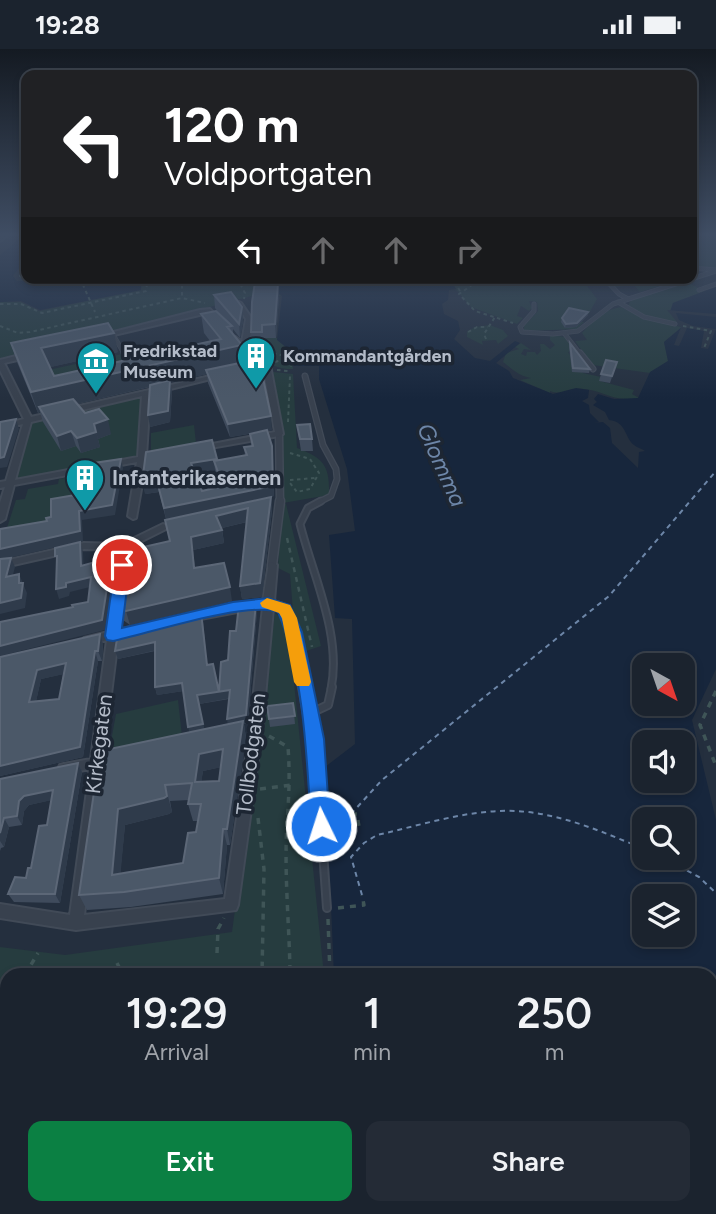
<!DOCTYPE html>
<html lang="en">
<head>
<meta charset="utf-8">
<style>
	:root { --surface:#1b232e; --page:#242b36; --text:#f1f3f6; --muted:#a0a4aa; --line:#39404a; --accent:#0b8043 }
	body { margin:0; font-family:Figtree,sans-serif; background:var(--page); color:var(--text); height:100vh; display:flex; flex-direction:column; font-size:26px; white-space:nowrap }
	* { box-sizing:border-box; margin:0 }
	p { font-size:23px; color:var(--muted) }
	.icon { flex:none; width:38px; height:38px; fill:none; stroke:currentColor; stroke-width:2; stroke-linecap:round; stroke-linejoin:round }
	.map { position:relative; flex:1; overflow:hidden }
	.sheet { position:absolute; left:0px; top:919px; width:718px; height:247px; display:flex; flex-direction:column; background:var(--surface); border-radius:21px 21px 0 0; box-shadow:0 4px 10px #0003,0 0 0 2px var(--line) }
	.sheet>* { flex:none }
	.guide { position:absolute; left:21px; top:21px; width:676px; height:214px; border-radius:14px; box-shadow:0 4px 10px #0003,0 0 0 2px var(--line); background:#202124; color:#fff; overflow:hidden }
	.needle { width:46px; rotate:140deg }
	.fabs { position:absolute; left:632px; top:604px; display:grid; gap:14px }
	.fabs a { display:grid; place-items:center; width:63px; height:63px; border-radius:14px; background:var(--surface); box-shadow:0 4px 10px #0003,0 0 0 2px var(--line); font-size:35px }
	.pin { position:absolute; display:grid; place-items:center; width:60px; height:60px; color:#fff; margin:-30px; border:4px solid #fff; border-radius:50%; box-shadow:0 2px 7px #0007 }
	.me { position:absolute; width:77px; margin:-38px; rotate:356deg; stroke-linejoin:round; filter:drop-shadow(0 0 5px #0008) }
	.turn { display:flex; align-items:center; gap:24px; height:147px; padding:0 28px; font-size:32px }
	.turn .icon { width:91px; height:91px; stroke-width:2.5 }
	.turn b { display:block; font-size:49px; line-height:60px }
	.lanes { display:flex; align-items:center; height:66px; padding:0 28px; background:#0003; justify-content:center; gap:35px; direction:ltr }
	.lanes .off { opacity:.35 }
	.eta { display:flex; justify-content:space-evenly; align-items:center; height:119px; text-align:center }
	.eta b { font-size:42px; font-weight:600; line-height:49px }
	.cta { display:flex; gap:14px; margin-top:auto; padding:14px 28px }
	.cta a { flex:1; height:80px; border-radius:14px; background:var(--accent); color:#fff; font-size:28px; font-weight:600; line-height:80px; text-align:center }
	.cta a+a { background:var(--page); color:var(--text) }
	.status { display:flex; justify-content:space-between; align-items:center; height:49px; padding:0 35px; background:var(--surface); direction:ltr }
	.status svg { height:19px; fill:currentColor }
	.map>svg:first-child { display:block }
</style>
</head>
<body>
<div class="status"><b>19:28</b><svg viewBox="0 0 49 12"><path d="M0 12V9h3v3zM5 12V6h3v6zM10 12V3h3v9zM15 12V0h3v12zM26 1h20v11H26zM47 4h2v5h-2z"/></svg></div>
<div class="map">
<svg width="716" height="1165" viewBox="0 0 716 1165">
	<rect width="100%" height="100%" fill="#242f3e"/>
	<path fill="#263c3f" d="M691 186H716V219L691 218Z
		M142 229H258L281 247 256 246 0 312V253H21L39 262 141 241Z
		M469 229H581L597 250 588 266 564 269 584 273 577 280 528 282 524 281V277L538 262 537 253 529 252 532 259 529 262 521 257 517 267 523 269 517 275 471 258 451 235Z
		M608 229H688L640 243 634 236 615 238Z
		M687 233 704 242 673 254 670 263 682 275 650 269 628 257 631 251Z
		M621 258 647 270 682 278 664 293 668 312 650 324 592 316 575 292 587 291 582 284C594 271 603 261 621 258Z
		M490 276 503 281 508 287 498 295 496 291 482 292 483 296 467 288V283L475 278Z
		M550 286 565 288 577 302 568 303 583 324 601 328 600 332 634 341 632 345 639 349C613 355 598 337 576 340 565 341 561 346 550 342V344L520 331 531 329C519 327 512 320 503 313L506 304 519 300 515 298 521 294 531 301 524 300 521 305 526 307 527 303H535L537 306 541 302 540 295H544L550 300 555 296 550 291Z
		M264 289H277L292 303 293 320C272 321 266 311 253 297L263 296Z
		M122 305 137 329 61 346 48 321Z
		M273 323 293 325 297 399C324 409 330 417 329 446L283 454V385Z
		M144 346 138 409 16 431 29 372Z
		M194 376 196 394 151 403V384Z
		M95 423 88 453 51 479 3 491 16 451 25 450 28 440 58 435 59 430Z
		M282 455H286L321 597 303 603 293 563 290 525 278 519Z
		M275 564 288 575 324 926H7V1158H270V1165H0V898L65 906 232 883Z
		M178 651 182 687 109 703 116 665Z"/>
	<path fill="#17263c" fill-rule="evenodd" d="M24 186H26V209L13 227 17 232 141 229V241L40 261 21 252 0 253V206Z
		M260 229H469L452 233 456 240 449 241 448 251 442 255 444 265 458 272 460 281 454 290 475 309 490 312 515 292 520 294 496 314 509 322 513 329 553 345 576 339 589 341 588 349 582 352 589 356 590 364 599 373 593 374 603 373 610 379 612 394 638 419 639 403 645 402C641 399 637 399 634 396 624 388 627 373 609 371L605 363 593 356 597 353 594 350 598 345 614 350 638 349 650 323 668 312 664 293 682 278 670 263 673 254 716 238V620L692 671 716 771V1165H277V1158H710V926H334L325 718 355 695 352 570 335 569 329 486 355 482 347 420 319 330V317H294L292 303 277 291 282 247ZM644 616H682V654H644ZM644 693H682V732H644ZM644 770H682V808H644ZM644 847H682V886H644Z"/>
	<path fill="#242f3e" d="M667 261 716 265V268L676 264 679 271 693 277 716 280 708 300 701 299 704 282 687 279 679 297 674 296 681 278 674 276 677 273Z"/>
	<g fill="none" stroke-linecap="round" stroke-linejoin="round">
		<path stroke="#6d86a8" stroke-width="2" stroke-dasharray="5 4.5" stroke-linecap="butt" d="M351 765 382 731 609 547 716 422
			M662 808 699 828 716 844
			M362 846 351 808 364 794 377 786C422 776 469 760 515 762 560 764 603 783 644 800"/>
		<g stroke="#414a57" stroke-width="5">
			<path id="service-far3" d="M691 219 716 221
				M604 229 619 245 628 250
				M699 241 716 235
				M618 253 644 268 675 275
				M534 255V262L520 278 522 283 553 285 578 282 613 255 716 222
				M112 284 125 306
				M564 284 581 306"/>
		</g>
		<g stroke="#414a57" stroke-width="7">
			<path id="service-far2" d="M124 304 130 313
				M580 304 593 320
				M305 327 323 396 336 420 337 430 331 447 317 454"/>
		</g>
		<g stroke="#414a57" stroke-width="9">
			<path id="service-far1" d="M321 452 308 459 300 475C313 527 342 586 331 640"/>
		</g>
		<g stroke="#414a57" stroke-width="10">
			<path id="service" d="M311 664 328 656 332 638
				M311 672 315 690 327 859"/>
		</g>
		<g stroke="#414a57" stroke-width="9">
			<path id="pedestrian-far1" d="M279 385 280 454"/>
		</g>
		<g stroke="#414a57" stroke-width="11">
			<path id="pedestrian" d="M272 516 280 452"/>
		</g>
		<g stroke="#414a57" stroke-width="4">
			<path id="minor" d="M1 186H8L0 192Z
				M239 253 241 254 252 270 249 298 270 316 283 385 279 387 199 401V397H202L275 383 263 317 230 289 235 288 242 293 246 270 236 255Z
				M210 260 222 273V275H218L208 264 101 289 98 287 200 261Z
				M28 304H31V308L4 314 31 368 219 325 223 327 150 345 146 407 159 404 163 407 162 409 146 412 136 469 133 470 128 467 137 413 14 436 5 470 0 473V454L5 438 0 439V433L6 432 23 375 0 380V376L24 370 0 321V311ZM142 347 138 408 15 431 31 373Z
				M163 475 168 478 166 480 124 501 84 500 0 519V513L84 494 122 495Z
				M122 513 127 516 119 581 130 578 135 582 134 585 118 589 103 709 106 713 102 717 84 866 225 850 250 680 263 558 190 572 185 568 190 564 263 551 269 514 272 513 277 516 274 552 288 557 299 583 317 672 315 675 311 677 307 675 305 672 289 583 280 562 273 560 262 680 238 856 236 861 76 881 0 869V855L70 866 90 720 64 725 60 724 58 720 60 716 64 715 91 710 107 591 88 596 83 592 84 589 108 583 117 516Z"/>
		</g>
		<path stroke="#3f5557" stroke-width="2" stroke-dasharray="3.5 3.5" stroke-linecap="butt" d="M26 213 20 227 26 229
			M80 229 95 263
			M182 229V249
			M237 229 245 244 244 250
			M500 229 472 236 459 245 475 262 513 274
			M460 242 457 237 460 235 493 230
			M0 255H21L42 264 146 242 148 229
			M0 277 18 284 30 283 182 249 205 254
			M683 277 711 282 704 299
			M468 283 477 278H488
			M486 290 484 285 495 268
			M266 303 291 308V318
			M275 313 289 309
			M277 321 288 322
			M288 373 290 327
			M290 404 310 410 319 424 310 440 297 443 290 434
			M290 431 315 429"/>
		<path stroke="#3f5557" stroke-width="2.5" stroke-dasharray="5 5" stroke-linecap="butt" d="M287 489 312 598"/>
		<path stroke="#3f5557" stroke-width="3.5" stroke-dasharray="6 6" stroke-linecap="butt" d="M716 642 700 676 716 717
			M269 687 288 698C290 724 289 748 287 774 284 822 289 873 290 921L286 926
			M260 740 291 736
			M351 765H357L359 778 348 780 346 766Z
			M258 769 264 820 262 926
			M330 776 353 774 351 765
			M338 859 364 856 362 846
			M328 870 330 926
			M217 904 218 880 224 869
			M117 914 123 926
			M25 926 38 904
			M0 971 7 958
			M248 1158V1165
			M116 1165 123 1158
			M131 1165 133 1158"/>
		<use href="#service-far3" stroke="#38414e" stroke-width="3.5"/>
		<use href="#service-far2" stroke="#38414e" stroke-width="4.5"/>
		<use href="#service-far1" stroke="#38414e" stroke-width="5"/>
		<use href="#service" stroke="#38414e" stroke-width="6"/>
		<use href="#pedestrian-far1" stroke="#38414e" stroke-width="6"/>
		<use href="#pedestrian" stroke="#38414e" stroke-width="8"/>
		<use href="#minor" fill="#38414e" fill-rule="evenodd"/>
	</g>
	<path fill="#3f4b5c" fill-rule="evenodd" d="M214 246 242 258 243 272 240 289 233 280V285L272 381 230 388 208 334 207 325 170 333 172 343 170 373 150 378V338L77 355 85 364 111 385 98 390 100 398 81 404 76 397 61 402 43 373 40 363 38 364 17 313 11 294 118 303 50 318 54 327 210 292 204 284 201 265 221 267 215 259Z
		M279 247 276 289H263V296L252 297 251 283Z
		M588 263V266L576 278 565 279 561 273 562 269Z
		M570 294 590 320 589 324 572 323 569 298Z
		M617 313 610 334 599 332 601 325Z
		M297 376 312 390 313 402H301Z
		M250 385 272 397 274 447 233 456 271 448 272 461 262 548 242 550 240 537 247 473 222 479 224 494 193 501 195 519 232 552 130 576 123 571 119 558 127 518 170 492 166 470 159 443 145 445 217 411 245 407 244 398 251 397ZM215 421 221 438 202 442 195 424Z
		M257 562 248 674 244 675 246 689 230 796H227L223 845 131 858 87 861 79 846 100 702 190 683 183 642 157 646 155 638V602L118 610 115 602 203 572 207 616 219 643 236 582ZM229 650 228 675 204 680 199 655ZM221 718 219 732 201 733 203 722ZM189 751 188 755 193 772H198L196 783 183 814 120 825 125 776 169 765 172 763 170 752Z
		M103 595 102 612H98L83 708 0 727V608ZM63 625 59 650 36 652 41 630Z
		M293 654 295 675 270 678 267 657Z
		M78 714 82 723 60 854 14 853 8 845 26 829 31 819 47 776 51 751 29 756 24 762 22 776 9 778 4 798 1 799 0 802V730Z"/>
	<path fill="#2f3b4b" d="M278 234 279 247 276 289 275 275Z
		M242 258 243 272 240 289 239 275Z
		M588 263V266L576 278 565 279 566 275Z
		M114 284 118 303 47 319 41 299Z
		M242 296 244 316 206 321 207 325 170 333 172 343 170 373 150 378 148 366 170 333 42 363 39 358 40 363 38 364 31 343Z
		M271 367 272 381 230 388 228 375Z
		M16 370 19 380 7 418 0 419V409Z
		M108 370 111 385 98 390 94 375Z
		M71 382 76 397 61 402 57 387Z
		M96 383 100 398 81 404 77 389Z
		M272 397 274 447 166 471 164 459 273 437Z
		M121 410 123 419 115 466 82 471 83 492 0 511V500L79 462Z
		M217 410 219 421 214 412 215 421 193 425 191 414Z
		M157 432 159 443 145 445 142 434Z
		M271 448 272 461 262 548 242 550 240 537Z
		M248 459 250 472 218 480 216 467Z
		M222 481 224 494 193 501 196 532 194 519 191 488Z
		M80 493 83 503 84 527 81 517Z
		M11 509 15 518 10 537 6 528Z
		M111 513 114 522 105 581 0 607V597L102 571Z
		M19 525 27 544 25 559 0 565V554L19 534Z
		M91 528 94 537 70 543 69 547 59 550 56 540 66 534Z
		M230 538 232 552 130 576 126 562Z
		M256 553 257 562 248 674 244 675 246 689 230 796 227 780 228 678 227 670Z
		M100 585 103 595 102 612 98 602Z
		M155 593 157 601 118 610 115 602Z
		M95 602 98 612 83 708 0 727V717L80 698Z
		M66 614 69 624 41 630 34 662 29 653 37 621Z
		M182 634 184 642 157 646 155 638Z
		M230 641 231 649 199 655 205 683 190 686 188 678 197 646Z
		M223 700 227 717 203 722 199 750 195 733 199 705Z
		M78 714 82 723 60 854 55 845Z
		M165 736 172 763 169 765 125 776 119 842 112 826 118 760Z
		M53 741 57 750 29 756 24 762 22 776 17 767 19 752 24 747Z
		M4 769 9 778 4 798 0 792V784Z
		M223 780 227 796 223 845 219 829Z"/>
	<path fill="#4b5868" stroke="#5c6777" stroke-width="2" fill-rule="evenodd" d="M255 233 278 234 275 275 262 276V283H251L252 253Z
		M231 243 242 258 239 275 214 246Z
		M569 259 588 263 577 274 566 275 562 269Z
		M216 262 232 277 227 278 242 296 31 343 11 294 108 274 114 284 41 299 54 327 221 290 201 265Z
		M570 294 590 320 573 319Z
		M259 310 271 367 228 375 206 321Z
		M606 311 617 313 612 327 601 325Z
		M170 331 168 362 148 366 150 336Z
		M73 350 85 364 99 360 108 370 94 375 96 383 77 389 71 382 57 387 39 358Z
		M16 370 4 408 0 409V373Z
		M310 375 312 390H300L297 376Z
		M267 381 272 397 273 437 164 459 157 432 142 434 146 403 212 391 217 410 191 414 202 442 223 437 214 412 247 406 244 398 253 397 250 385Z
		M121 410 112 456 79 462 80 482 0 500V480L47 472 46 469 51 468V450L87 444 94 414Z
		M271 448 260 534 240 537 248 459 216 467 222 481 191 488 194 519 224 514 230 538 126 562 119 558 124 516 127 518 130 501 170 492 165 471Z
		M80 493 81 517 106 510 111 513 102 571 0 597V573L73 558 72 556 88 553 91 528 66 534V538L56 540 57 507H55V499Z
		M11 509 6 528 19 525V534H23L21 549 0 554V510Z
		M256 553 246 666 227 670 230 641 197 646 203 675 188 678 182 634 155 638V593L115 602 118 584 201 563 207 616 213 615 219 643 221 613 228 611 230 582H236L239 555Z
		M100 585 98 602H95L80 698 0 717V608ZM66 614 59 650 29 653 37 621Z
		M293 654 295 667 269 670 267 657Z
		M243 672 227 780H223L219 829 124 843 79 846 100 702ZM223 700 219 732 195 733 199 705ZM192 734 188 755H201L196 783 188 784 183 814 112 826 118 760 164 749 167 747 165 736Z
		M78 714 55 845H8L15 828 26 829 28 819H31L39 777 47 776 53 741 24 747 19 752 17 767 4 769 0 784V730Z
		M122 920 121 926H38L40 921Z"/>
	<linearGradient id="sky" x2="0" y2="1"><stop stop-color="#141a22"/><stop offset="0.53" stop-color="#3f4d63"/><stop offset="1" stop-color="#3f4d63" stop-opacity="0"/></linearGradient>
	<rect width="716" height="350" fill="url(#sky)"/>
	<path fill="#1a73e8" stroke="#114b97" stroke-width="2" d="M122 511 130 516 122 579 233 553 268 549 290 556 302 583 324 690 330 777 328 783 321 786 314 783 311 777C307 711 304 624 278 563 246 552 150 584 113 592L107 591 105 587 115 516Z"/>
	<path fill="#f59e0b" d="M267 549 290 556 297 569 311 633 309 637H297L294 633 282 569 279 564 262 558 260 554Z"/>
	<defs>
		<g id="building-pin" transform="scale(2.0125)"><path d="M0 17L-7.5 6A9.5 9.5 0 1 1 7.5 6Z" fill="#0f9aa8" stroke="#1d2633"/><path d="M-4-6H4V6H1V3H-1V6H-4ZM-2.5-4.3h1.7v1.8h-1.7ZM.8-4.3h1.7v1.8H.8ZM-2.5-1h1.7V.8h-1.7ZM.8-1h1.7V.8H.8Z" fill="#fff"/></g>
		<g id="museum-pin" transform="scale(2.0125)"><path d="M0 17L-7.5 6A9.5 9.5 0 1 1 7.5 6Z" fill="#0f9aa8" stroke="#1d2633"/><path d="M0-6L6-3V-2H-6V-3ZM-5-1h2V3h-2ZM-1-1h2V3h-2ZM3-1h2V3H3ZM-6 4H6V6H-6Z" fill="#fff"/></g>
	</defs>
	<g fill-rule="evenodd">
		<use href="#building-pin" x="256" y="307"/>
		<use href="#museum-pin" x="96" y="312"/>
		<use href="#building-pin" x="85" y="429"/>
	</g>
	<g text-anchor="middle" stroke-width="7" stroke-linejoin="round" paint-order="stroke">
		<g font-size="18" font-weight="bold" fill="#b4bcc9" stroke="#1d2633" text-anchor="start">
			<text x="123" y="308">Fredrikstad<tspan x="123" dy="21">Museum</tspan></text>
			<text x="283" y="313">Kommandantgården</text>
		</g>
		<g font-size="21" font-weight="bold" fill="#b4bcc9" stroke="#1d2633" text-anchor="start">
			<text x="112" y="436">Infanterikasernen</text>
		</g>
		<g font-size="21" fill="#b4bcc9" stroke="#1d2633">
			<text transform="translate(99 695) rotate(-83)" y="7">Kirkegaten</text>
			<text transform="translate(251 705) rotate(-83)" y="7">Tollbodgaten</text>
		</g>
		<g font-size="23" font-style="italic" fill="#6d86a8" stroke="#1d2633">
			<text transform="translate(442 416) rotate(66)" y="8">Glomma</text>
		</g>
	</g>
</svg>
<div class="fabs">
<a><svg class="needle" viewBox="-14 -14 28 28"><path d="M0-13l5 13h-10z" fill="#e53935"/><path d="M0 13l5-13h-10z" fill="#a0a4aa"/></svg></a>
<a><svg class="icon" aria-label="sound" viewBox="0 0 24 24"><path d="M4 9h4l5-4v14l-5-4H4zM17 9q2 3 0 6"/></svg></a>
<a><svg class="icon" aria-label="search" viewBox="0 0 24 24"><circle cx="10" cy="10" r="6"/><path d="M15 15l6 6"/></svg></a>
<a><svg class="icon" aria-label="layers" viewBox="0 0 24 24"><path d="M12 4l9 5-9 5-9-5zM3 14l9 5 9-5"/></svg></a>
</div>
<div class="pin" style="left:122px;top:516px;background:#d93025"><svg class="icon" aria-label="arrive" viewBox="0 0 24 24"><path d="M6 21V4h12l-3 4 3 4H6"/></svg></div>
<svg class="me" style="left:321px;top:777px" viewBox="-20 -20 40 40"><circle r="17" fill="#1a73e8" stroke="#fff" stroke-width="3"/><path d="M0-11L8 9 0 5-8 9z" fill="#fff"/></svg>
<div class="guide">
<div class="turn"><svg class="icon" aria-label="left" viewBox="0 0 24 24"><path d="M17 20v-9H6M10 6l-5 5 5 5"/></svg><div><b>120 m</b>Voldportgaten</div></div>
<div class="lanes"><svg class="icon" aria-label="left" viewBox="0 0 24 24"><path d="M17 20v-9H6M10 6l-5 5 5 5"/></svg><svg class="icon off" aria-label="ahead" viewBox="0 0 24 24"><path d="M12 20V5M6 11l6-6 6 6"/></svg><svg class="icon off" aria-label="ahead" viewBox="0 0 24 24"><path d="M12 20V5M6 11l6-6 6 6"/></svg><svg class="icon off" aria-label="right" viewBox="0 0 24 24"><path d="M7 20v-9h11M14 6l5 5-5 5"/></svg></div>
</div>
<section class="sheet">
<div class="eta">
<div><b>19:29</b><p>Arrival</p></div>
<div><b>1</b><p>min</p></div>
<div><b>250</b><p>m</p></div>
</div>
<div class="cta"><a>Exit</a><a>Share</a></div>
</section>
</div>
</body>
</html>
